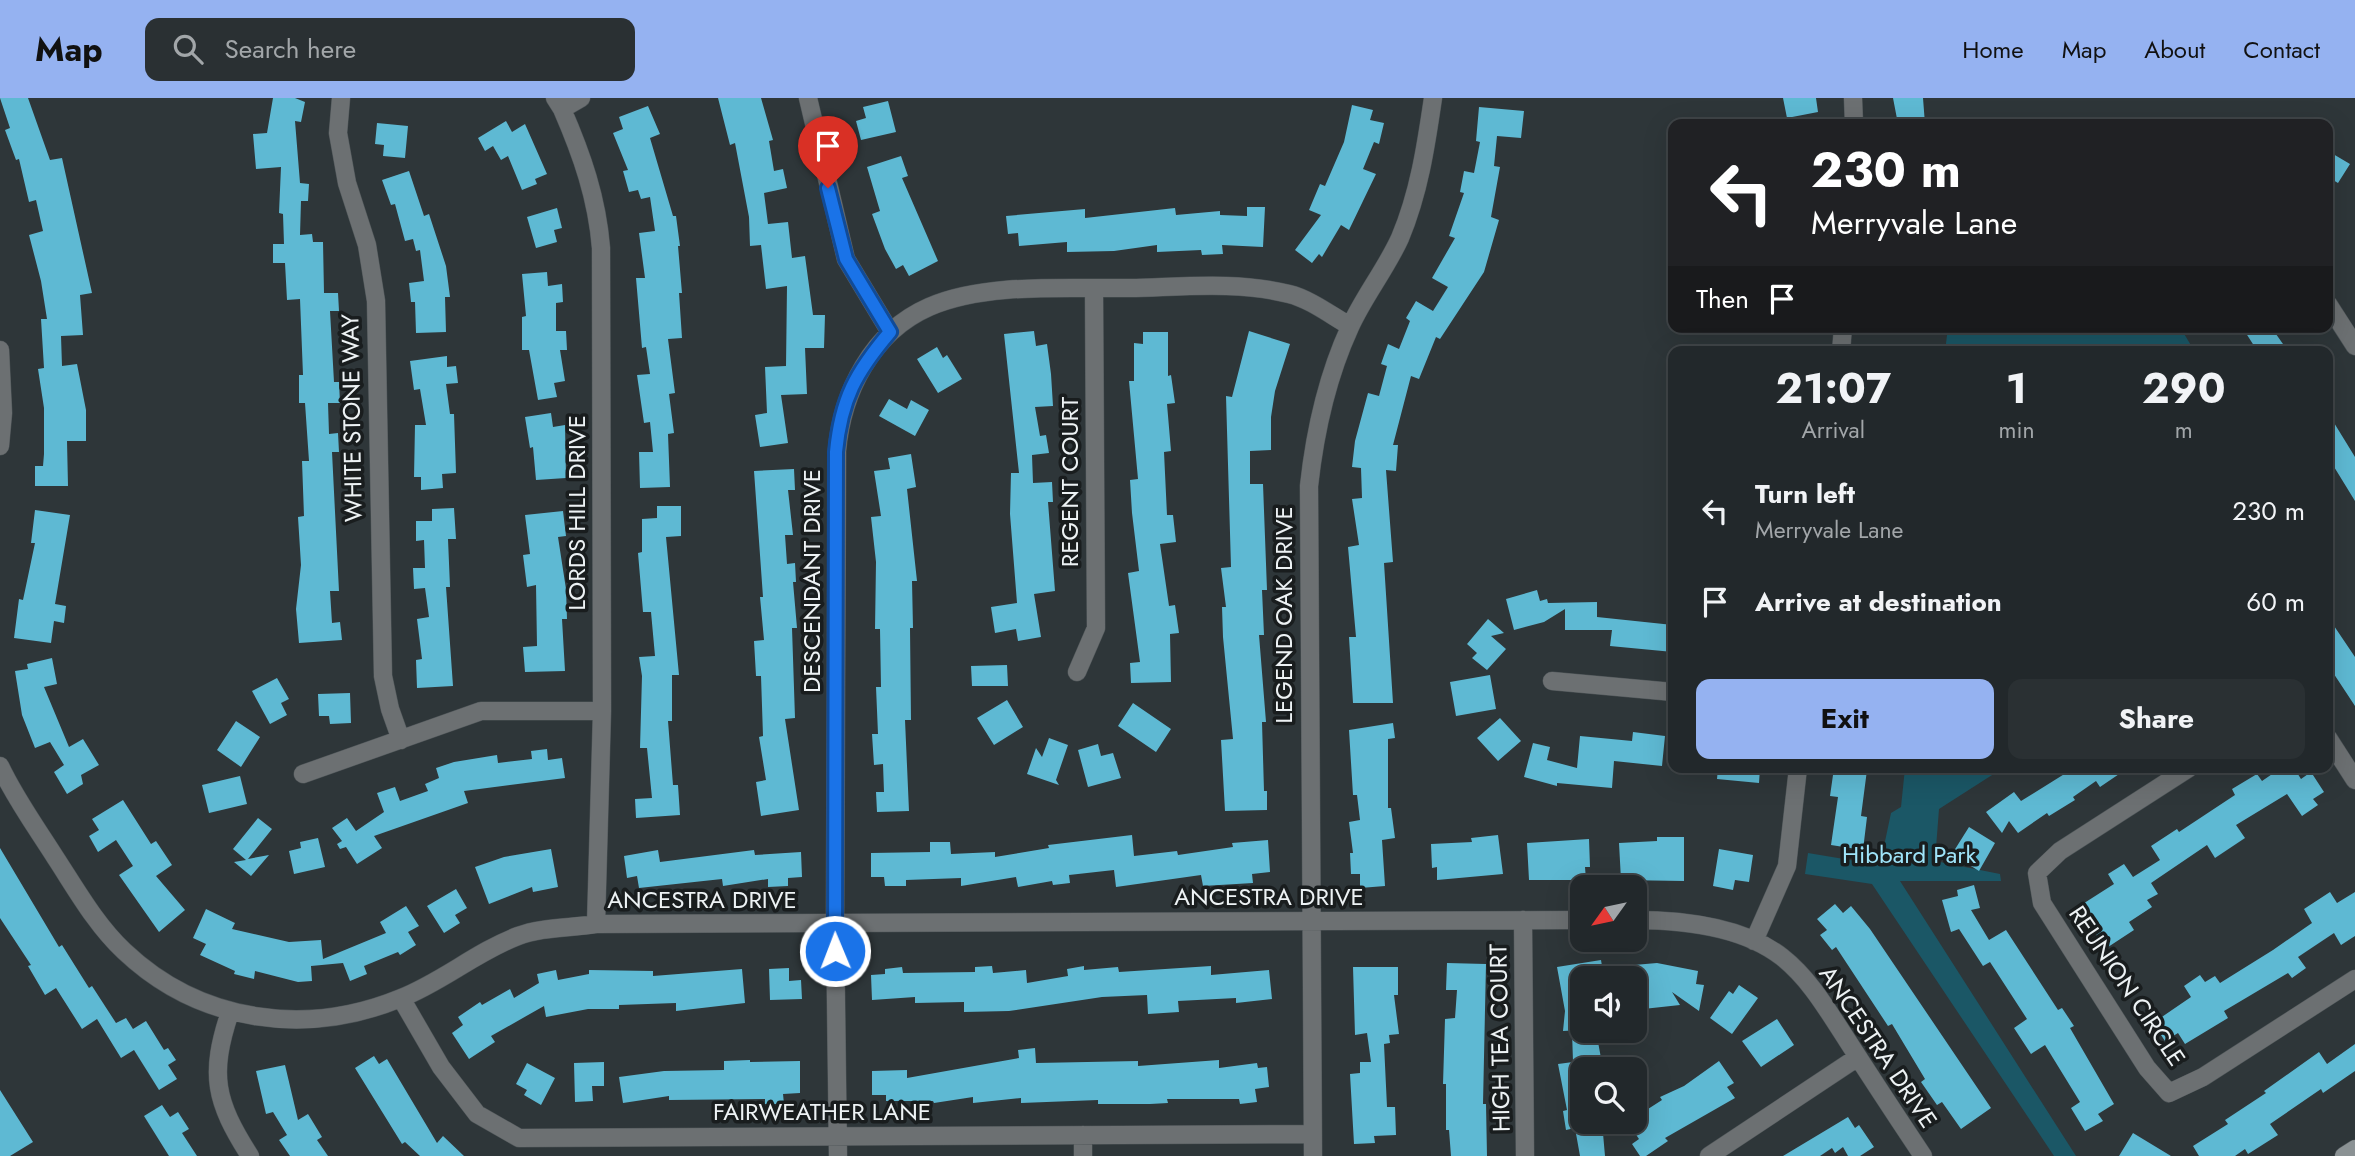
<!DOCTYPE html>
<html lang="en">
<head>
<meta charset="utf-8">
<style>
	:root { --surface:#22282b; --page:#2a3033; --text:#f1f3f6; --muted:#a2a6a9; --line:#3f4447; --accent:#95b2f1 }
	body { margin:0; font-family:Jost,sans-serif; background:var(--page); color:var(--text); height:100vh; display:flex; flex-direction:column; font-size:26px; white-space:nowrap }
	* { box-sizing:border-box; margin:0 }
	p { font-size:23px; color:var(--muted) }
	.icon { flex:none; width:38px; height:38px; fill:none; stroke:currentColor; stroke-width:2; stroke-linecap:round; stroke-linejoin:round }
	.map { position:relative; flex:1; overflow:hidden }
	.details { position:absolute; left:1668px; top:248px; width:665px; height:427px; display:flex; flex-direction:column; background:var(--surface); border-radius:14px; box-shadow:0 7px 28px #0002,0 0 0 2px var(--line) }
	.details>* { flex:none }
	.guide { position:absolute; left:1668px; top:21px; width:665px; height:214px; border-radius:14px; box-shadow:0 7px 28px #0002,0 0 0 2px var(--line); background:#202124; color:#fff; overflow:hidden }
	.needle { width:46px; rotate:237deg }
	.buttons { position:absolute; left:1570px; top:777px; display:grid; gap:14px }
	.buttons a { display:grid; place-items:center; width:77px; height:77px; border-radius:14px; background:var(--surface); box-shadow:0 7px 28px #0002,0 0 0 2px var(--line); font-size:35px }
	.pin { position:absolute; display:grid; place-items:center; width:60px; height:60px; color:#fff; margin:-72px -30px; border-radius:50% 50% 50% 0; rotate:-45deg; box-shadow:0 0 7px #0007 }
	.pin .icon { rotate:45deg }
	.me { position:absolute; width:77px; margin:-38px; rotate:359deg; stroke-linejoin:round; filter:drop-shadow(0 0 5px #0008) }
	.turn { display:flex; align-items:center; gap:24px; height:147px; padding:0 28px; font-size:32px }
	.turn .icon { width:91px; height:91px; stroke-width:2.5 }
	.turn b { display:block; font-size:49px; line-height:60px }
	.then { display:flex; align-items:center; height:66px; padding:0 28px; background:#0003; gap:14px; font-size:26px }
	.eta { display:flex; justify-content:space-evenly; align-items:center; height:119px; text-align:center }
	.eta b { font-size:42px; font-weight:700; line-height:49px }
	.cta { display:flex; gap:14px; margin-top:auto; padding:14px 28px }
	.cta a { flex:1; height:80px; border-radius:14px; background:var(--accent); color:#111; font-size:28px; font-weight:700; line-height:80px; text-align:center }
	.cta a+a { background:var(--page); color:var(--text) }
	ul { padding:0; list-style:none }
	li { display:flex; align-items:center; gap:21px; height:91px; padding:0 28px }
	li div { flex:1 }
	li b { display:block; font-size:26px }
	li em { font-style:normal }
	header { display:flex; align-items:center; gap:42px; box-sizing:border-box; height:98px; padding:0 35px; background:var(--accent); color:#111 }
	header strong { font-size:33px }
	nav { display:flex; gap:38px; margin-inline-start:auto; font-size:24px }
	.search { width:490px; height:63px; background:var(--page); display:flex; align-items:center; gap:18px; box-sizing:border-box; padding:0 24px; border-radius:14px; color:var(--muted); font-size:26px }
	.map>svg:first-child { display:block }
</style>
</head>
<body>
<header>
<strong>Map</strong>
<div class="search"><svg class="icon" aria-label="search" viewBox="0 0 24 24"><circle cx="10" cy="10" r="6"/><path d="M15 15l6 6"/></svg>Search here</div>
<nav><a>Home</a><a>Map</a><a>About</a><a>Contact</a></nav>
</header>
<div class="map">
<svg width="2355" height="1058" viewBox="0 0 2355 1058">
	<rect width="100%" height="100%" fill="#2e3639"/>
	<path fill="#1b5766" d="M1948 229H2180L2195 254H1945Z
		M1905 670H2003L1939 711 1935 763 2000 776 2001 783H1900L2076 1058H2054L1872 786 1805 776 1808 755 1880 767 1891 715 1901 709Z"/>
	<path fill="#5eb9d3" d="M0 0H28L50 62 62 60 92 195 80 197 83 237 61 238 62 268 77 266 86 312V343H67L68 388H35V368H43L44 356V310L38 271 44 270 41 221H47L41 183 29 137 43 133 36 102 29 104 19 61 16 62 5 32 10 30Z
		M273 0H295L305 4 301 24 295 23 300 85 309 86 308 103H301L300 137 312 136 313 144H323L324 195H338L339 213H330L334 284H339L340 305H328L329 336 338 335 339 354H332L339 493H330L332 525 340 524 342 542 299 545 296 511 301 467 298 419 304 418 302 363H309L305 305H299V277H303L300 201 287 202 285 165H273V146H284L283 116 279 115 281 69 256 71 253 36 267 35Z
		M718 0H761L773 42 769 43 774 73 783 71 787 90 764 95 768 126 788 124 792 160 805 158 813 217H825L824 250H805L807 296 781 297 788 345 760 349 755 317 767 315 765 269 786 268 787 188 766 191 761 147 750 148 749 119 735 45 730 47Z
		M1783 0H1816L1818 14 1787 20Z
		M1893 0H1923L1925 26H1898Z
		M888 3 896 34 861 42 856 23 866 20 863 9Z
		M1352 7 1373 12 1370 22 1384 25 1379 46 1374 44 1363 71 1376 76 1349 132 1341 127 1322 159 1319 156 1312 165 1295 152 1321 117 1309 112 1320 86 1325 88 1344 44Z
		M648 8 660 36 650 40 673 118H676L680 148H678L682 195H679L682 240 668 241 675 295 669 296 674 335 668 336 670 389 640 390 639 354H653L650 324 644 325 637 277 650 276 646 249 642 250 636 180H645L639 135 655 133 650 99 641 101 638 92 629 94 623 73 628 72 613 35 623 31 619 19Z
		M1479 9 1524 13 1521 40 1497 38 1494 68 1500 69 1491 119 1499 122 1484 174 1440 241 1436 239 1419 281 1411 278 1393 347H1398L1396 373 1386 372 1393 464 1384 465 1393 605H1353L1349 539H1356L1348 449 1359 447 1352 401 1362 400 1361 370 1352 369 1355 343 1368 295 1379 298 1387 268 1381 266 1388 246 1399 251 1410 223 1406 220 1416 203 1433 213 1448 189 1432 180 1455 140 1449 138 1464 95 1460 94 1464 73 1474 75 1480 44 1476 43Z
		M506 23 512 34 525 26 547 76 535 81 537 86 522 92 508 58 501 62 493 48 485 53 478 40Z
		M377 25 408 28 405 60 383 58 384 47 375 46Z
		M2328 53 2350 66 2338 85 2328 79Z
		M901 58 908 78 902 80 938 163 909 178 903 167 896 171 885 151 872 116 880 113 867 69Z
		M409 73 424 118 429 116 446 168 450 199H445L446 234 416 235 415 204H411L409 185 424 183 420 152 416 153 413 141 405 143 395 106 391 107 382 82Z
		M1247 109H1265L1263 149 1222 147 1223 156 1202 157 1201 152 1157 154V147L1114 153 1067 154V144L1019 148 1018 135 1008 136 1006 118 1085 111V120L1175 110 1176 117 1220 113V117L1247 118Z
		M557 110 562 130 554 132 557 144 536 150 527 119Z
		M547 174 548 188 562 186 563 204 556 205V233H566L567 252H560L565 283 554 285 557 299 538 302 529 252H522V219L526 218 522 176Z
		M2242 229H2271L2283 246 2271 254H2258Z
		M1034 233 1036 248 1047 246 1051 276 1053 308 1035 309 1040 338 1046 337 1049 355 1032 357 1033 385 1052 384 1053 404H1048L1055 493 1034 496 1041 539 1018 543 1016 531 995 535 991 509 1017 505 1010 416 1011 375H1019L1004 236Z
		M1249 233 1290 246 1275 293 1271 319V352L1250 353V386H1263L1267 492H1262L1264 537H1259L1266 624H1262L1264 693H1267V712L1225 713 1221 642 1233 641 1223 539 1222 509H1226L1221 470 1231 469 1226 298 1232 299Z
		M1143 234H1168V278L1171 277 1175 305 1167 306 1171 353 1164 354 1167 417H1173L1176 444 1160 446 1169 508 1175 507 1179 535 1170 536 1171 584 1131 585 1130 565 1140 564 1128 475 1139 473 1132 415 1130 382 1138 381 1129 283H1134V245L1143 246Z
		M937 249 943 260 947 257 962 281 938 295 917 261Z
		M447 258V269L456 268 458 285 446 286 450 316H454L456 375 442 376 443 390 421 392V379H414L415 327H426L420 291 414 292 410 263Z
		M889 301 907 311 911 302 929 312 915 338 879 318Z
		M551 315 553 329 565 327 566 380 536 382 533 349 530 350 525 319Z
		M2328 315 2355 359V403L2328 359Z
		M911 356 916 389 907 391 917 483H912L913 530H910L911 622H905L909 713 877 714 876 694H884L883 666 874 667 872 636H878L876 589H881L880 531H875L876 464 871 419 881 418 874 373 890 371 888 360Z
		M794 371 795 392H788L793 437H785L787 466 795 465 796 484H793L797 530H792L795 620 785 621 799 712 761 718 756 684 766 682 759 639 763 638 761 578H756L754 543 764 542 760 499H763L754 373Z
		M657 408H681V438L666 439 679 577H672V623H668L673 687H678L680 717 636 720 635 701 652 700 647 650H640L642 578 639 559 655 558 651 514H643L638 455 642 454V421L657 420Z
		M454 410 456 441H448L450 489H446L453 588 417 590 416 562 422 561 417 521 429 519 425 490 414 491 413 470H425L424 442 416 443V423H432V411Z
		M35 412 70 417 55 506 66 508 64 525 54 523 51 545 14 540 19 501 23 502 35 445H31Z
		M563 413 566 438 558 439 566 491 567 521H562L565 573 525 574 523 549 537 548 536 487 527 489 523 457 530 456 525 417Z
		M1537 492 1540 503 1547 501 1548 505 1597 504V519L1673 527V554L1610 548 1612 532H1565V511L1544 524 1514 532 1506 501Z
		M2328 519 2355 559V608L2328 567Z
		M1488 521 1504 535 1491 538 1506 551 1487 572 1472 560 1477 555 1467 546Z
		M52 560 57 586 44 589 69 649 83 641 99 667 81 677 83 686 67 696 54 674 64 667 50 644 35 650 22 617 15 573 28 571 27 566Z
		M1007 567 1008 588H972L971 568Z
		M1490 577 1496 611 1456 618 1450 584Z
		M277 580 289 601 281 605 287 617 270 626 252 593Z
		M350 595 351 625 330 626 329 618H319L318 596Z
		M1007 602 1023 629 994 647 977 620Z
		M1133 605 1171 631 1156 654 1118 628Z
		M1500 620 1521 643 1498 663 1477 640Z
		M236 623 260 639 241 669 217 652Z
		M1393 625 1395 640 1388 641V710H1391L1395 740 1382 742 1385 788 1360 790V776H1351L1350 755H1353L1349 724 1360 722 1357 697H1353L1349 632Z
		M1633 634 1665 638 1662 668 1614 663 1612 690 1557 685V688L1524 679 1533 645 1550 649 1547 662 1577 670 1580 638 1632 643Z
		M1049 640 1068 647 1056 682 1059 687 1027 676 1036 650 1042 659Z
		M1098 646 1101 658 1113 655 1121 680 1088 689 1078 652Z
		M547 651 548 662 562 660 565 680 464 693 468 705 374 738 382 750 357 766 346 749 340 751 337 746 342 743 332 730 347 720 356 733 384 714 377 695 395 689 400 703 428 693 425 686 439 680 436 670 454 664 497 657 498 665 532 661 531 653Z
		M1718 670H1760L1759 685 1717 681Z
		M1834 670 1867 672 1861 718 1867 719 1863 752 1831 747 1838 699 1830 698Z
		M2074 670H2128L2100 689 2096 683 2073 699 2075 702 2049 718 2047 715 2018 735 2009 723 2002 735 1986 714 2014 694 2021 703Z
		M2281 670H2294L2301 681 2311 674 2324 694 2313 701 2318 707 2302 718 2287 696 2236 727 2245 740 2215 760 2207 747 2151 785 2158 796 2147 802 2152 809 2129 824 2134 832 2105 851 2078 809 2114 786 2108 776 2124 766 2133 779 2160 762 2151 748 2177 731 2179 734 2235 697 2232 691 2257 676 2262 683Z
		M240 678 247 706 209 715 202 687Z
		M123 702 151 746 156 743 172 767 156 778 185 812 159 834 119 777 133 768 116 742 98 754 89 738 99 732 92 721Z
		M258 720 272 731 248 761 269 757 251 778 234 764 246 762 233 751Z
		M1969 729 1995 745 1979 773 1952 756Z
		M1132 737 1134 758 1177 753 1178 757 1233 749 1232 745 1268 742 1270 774 1252 776 1253 785 1203 788 1201 777 1116 789 1114 772 1069 777 1070 785 1053 787 1052 783 1018 789 1016 779 961 788V780L906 782V788H885L884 779H871V755L930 754V744H950L951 756 995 754V759L1049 750 1048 747Z
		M1498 737 1503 776 1437 782V769L1432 770 1431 746 1472 744 1471 740Z
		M1657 739H1684V783L1621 782 1619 745 1657 743Z
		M318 740 325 769 294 776 289 753 301 750 300 744Z
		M1589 741 1590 769H1585L1586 782H1529L1527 745Z
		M0 750 59 849 62 847 89 890 92 888 116 925 126 920 133 931 146 923 164 952 168 950 176 962 168 967 177 981 159 992 134 952 121 960 97 921 82 931 56 890 45 897 28 868 31 867 0 820Z
		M551 751 558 789 533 794 532 789 489 806 475 769 504 759Z
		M1719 751 1753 757 1749 784 1735 782 1733 792 1713 788Z
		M658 752 660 764 754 752 755 757 801 754 802 779 788 780V788L768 789V781L723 788 722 781 639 790 637 778 627 780 624 758Z
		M1974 787 1980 810 1971 812 1989 842 2006 832 2058 912 2062 910 2074 928 2070 930 2114 1006 2098 1016 2103 1023 2085 1033 2071 1010 2080 1004 2045 947 2031 956 2014 930 2027 921 1990 864 1983 868 1959 831 1951 834 1942 802 1958 798 1957 792Z
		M456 791 467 810 455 817 460 825 444 835 427 808Z
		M2330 794 2337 805 2355 794V838L2341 847 2334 835 2298 859 2306 870 2292 880 2288 875 2224 913 2228 920 2185 946 2178 935 2165 943 2153 925 2191 899 2184 888 2200 877 2205 884 2215 878 2220 885 2273 852 2312 825 2304 811Z
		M1835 806 1843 815 1851 808 1870 831 1991 1010 1961 1031 1942 1004 1937 1007 1921 984 1925 981 1892 926 1888 928 1836 849 1832 852 1820 837 1827 832 1817 821Z
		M406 808 419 828 408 834 416 847 400 857 398 854 364 868 367 876 350 883 343 865 311 868 312 883 298 884 255 873 254 881 234 876 235 873 200 857 206 846 193 840 206 811 235 825 232 831 289 844 321 842 323 861 386 835 380 824Z
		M1601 862 1604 880H1582V932L1563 933 1565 913 1557 869Z
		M1447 865 1486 866 1483 1006H1486L1487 1058H1451L1449 1032H1446V986H1443L1445 921 1455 920 1457 892H1446Z
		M1657 865 1698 873 1696 886 1704 887 1699 913 1672 894 1680 907 1634 912V867Z
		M992 868 993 875 1026 872 1027 885 1068 878 1067 871 1084 868V872L1118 869 1119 874 1211 868V877L1269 872 1272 901 1236 905V900L1178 903 1179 914 1148 916 1147 897 1102 899 1009 913 964 914V904L915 905V899L872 902 871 877 885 876V871L902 869 903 875 975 874V869Z
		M1353 869H1398V897H1394L1399 936 1389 937 1390 945 1384 946 1387 1009H1395L1396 1037 1374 1038 1375 1045 1354 1046 1350 976 1360 975V964H1371L1367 935 1355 937Z
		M789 870V883L801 882 802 901 770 902 769 871Z
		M742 871 745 905 676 913V905L619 907V911H588L546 919 544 908 491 938 495 944 469 961 452 935 463 927 458 919 480 904 482 907 510 891 514 900 539 885 537 876 556 872 558 882 589 876V872L653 873V878Z
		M1739 887 1758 900 1732 936 1710 920 1729 893 1733 896Z
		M1777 921 1794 947 1761 969 1742 943Z
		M1572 933H1596L1603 971H1582V1024H1602L1605 1058H1580L1575 1030 1566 1032 1563 1013 1567 1012 1558 966 1573 964Z
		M2355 946V973L2323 995 2321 991 2270 1026 2278 1037 2248 1056 2245 1051 2235 1058H2199L2193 1048 2228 1026 2225 1022 2266 995 2264 993 2319 954 2327 966Z
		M1035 950 1036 965 1138 963V968L1219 962V970L1257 965 1258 970 1267 969 1269 989 1255 991 1257 1004 1240 1006 1239 1001H1167L1168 1005 1150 1006H1098V1002L1021 1005V1000L973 1005V999L934 1005 933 1003H886V997H872V973L907 972V980L1019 960 1018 952Z
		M374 958 379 966 387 961 437 1045 443 1038 464 1058H420L405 1044 402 1046 355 970Z
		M750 962V964L800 963V995L783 996 784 1006H765V1001L669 1002V998L623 1005 619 979 664 973 724 972V963Z
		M1719 963 1734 985 1727 989 1735 1000 1665 1040 1668 1043 1646 1058H1640L1632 1046 1639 1041 1628 1025 1634 1024V1020L1662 1002 1660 999 1684 988Z
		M604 964V988H592L593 1003 575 1004 574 965Z
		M527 965 555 980 541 1007 524 997 527 992 516 986Z
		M285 967 298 1022 308 1016 322 1039 317 1042 328 1058H290L279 1042 287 1037 273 1014 266 1016 256 973Z
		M0 992 33 1044 10 1058H0Z
		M162 1007 170 1019 178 1014 189 1031 182 1035 197 1058H169L144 1018Z
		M1848 1019 1855 1030 1859 1027 1874 1049 1860 1058H1848L1843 1049 1835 1055 1832 1050 1820 1058H1783Z
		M2133 1035 2171 1058H2119Z"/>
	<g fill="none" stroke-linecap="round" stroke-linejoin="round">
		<g stroke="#4d5457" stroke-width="19">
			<path id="minor" d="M341 0 338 35 347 85 367 147 376 203 383 578 390 611 401 642
				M555 0 562 11 581 0
				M808 0 846 161 890 234
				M1853 0 1854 26
				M562 11C582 57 597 100 601 150L602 613 596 826
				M2328 206 2355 248
				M0 252 3 315 0 348
				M1841 254 1843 229
				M1077 574 1096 530 1094 191
				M1552 583 1673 594
				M2328 640 2355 682
				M0 668C15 700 36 729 55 759 76 791 96 827 124 853 200 925 306 939 401 900 442 884 476 854 518 838 541 829 572 830 596 826L1582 822
				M2189 670 2060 753 2037 775 2042 805 2147 970 2169 995 2203 979 2355 881
				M303 676 481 613H602
				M1523 822 1525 1058
				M1634 822C1683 822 1742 828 1782 859 1810 881 1828 913 1847 942 1872 981 1897 1019 1923 1058
				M1754 843 1787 768 1798 670
				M401 900 441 969 477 1016 519 1040 1312 1036
				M230 914C209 977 215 1003 250 1058
				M1083 1037V1058
				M838 1058 835 827 837 353C842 294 872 234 929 209 986 184 1069 191 1130 190 1182 189 1238 183 1289 196 1310 201 1332 218 1350 228
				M1313 1058 1309 388C1315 333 1327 279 1350 229 1364 198 1386 171 1400 140 1419 95 1426 48 1433 0
				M1709 1058 1858 959"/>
		</g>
		<g stroke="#4d5457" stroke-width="19">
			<path id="secondary" d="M2344 1058 2355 1051"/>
		</g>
		<use href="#minor" stroke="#6c7072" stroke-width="18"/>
		<use href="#secondary" stroke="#8b9294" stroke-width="18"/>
	</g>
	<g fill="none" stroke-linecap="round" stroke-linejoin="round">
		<g stroke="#114b97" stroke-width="18">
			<path id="route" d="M828 90 846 161 890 234C856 274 841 301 836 354L835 853"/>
		</g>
		<use href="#route" stroke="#1a73e8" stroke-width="12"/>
	</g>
	<g text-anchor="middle" stroke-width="7" stroke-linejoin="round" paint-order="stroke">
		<g font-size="24" fill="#edf2f4" stroke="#191d1e">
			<text transform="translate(352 320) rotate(-91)" y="8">WHITE STONE WAY</text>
			<text transform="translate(1070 384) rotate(-90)" y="8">REGENT COURT</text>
			<text transform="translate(577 415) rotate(-90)" y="8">LORDS HILL DRIVE</text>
			<text transform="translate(812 483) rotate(-90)" y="8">DESCENDANT DRIVE</text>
			<text transform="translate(1284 517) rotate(-90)" y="8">LEGEND OAK DRIVE</text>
			<text x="1269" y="807">ANCESTRA DRIVE</text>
			<text x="702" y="810">ANCESTRA DRIVE</text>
			<text transform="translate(2127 888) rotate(56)" y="8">REUNION CIRCLE</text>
			<text transform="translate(1500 940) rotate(-91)" y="8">HIGH TEA COURT</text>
			<text transform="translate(1878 949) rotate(56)" y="8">ANCESTRA DRIVE</text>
			<text x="822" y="1022">FAIRWEATHER LANE</text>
		</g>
		<g font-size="24" fill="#9fe4f9" stroke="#191d1e">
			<text x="1909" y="765">Hibbard Park</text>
		</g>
	</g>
</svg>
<div class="buttons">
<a><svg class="needle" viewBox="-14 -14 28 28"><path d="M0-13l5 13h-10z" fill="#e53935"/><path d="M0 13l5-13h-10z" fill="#a2a6a9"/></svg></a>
<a><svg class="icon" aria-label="sound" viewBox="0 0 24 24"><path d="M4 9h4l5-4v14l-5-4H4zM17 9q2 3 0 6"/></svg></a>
<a><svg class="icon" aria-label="search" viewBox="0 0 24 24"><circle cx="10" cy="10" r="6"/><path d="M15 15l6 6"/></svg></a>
</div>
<div class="pin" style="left:828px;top:90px;background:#d93025"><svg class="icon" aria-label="arrive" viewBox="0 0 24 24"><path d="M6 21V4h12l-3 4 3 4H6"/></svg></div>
<svg class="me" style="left:835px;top:853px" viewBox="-20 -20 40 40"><circle r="17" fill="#1a73e8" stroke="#fff" stroke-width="3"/><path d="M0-11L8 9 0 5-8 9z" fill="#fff"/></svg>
<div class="guide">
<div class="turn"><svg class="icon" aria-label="left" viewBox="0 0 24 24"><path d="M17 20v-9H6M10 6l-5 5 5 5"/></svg><div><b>230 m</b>Merryvale Lane</div></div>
<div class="then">Then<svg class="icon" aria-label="arrive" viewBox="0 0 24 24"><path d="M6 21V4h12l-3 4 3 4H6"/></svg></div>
</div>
<section class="details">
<div class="eta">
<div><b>21:07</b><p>Arrival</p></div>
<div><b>1</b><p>min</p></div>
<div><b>290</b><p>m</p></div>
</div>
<ul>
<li><svg class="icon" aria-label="left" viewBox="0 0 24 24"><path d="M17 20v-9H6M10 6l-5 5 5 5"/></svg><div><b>Turn left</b><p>Merryvale Lane</p></div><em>230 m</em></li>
<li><svg class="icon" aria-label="arrive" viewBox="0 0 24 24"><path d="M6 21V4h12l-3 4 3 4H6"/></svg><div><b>Arrive at destination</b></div><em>60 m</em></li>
</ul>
<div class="cta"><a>Exit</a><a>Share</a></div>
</section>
</div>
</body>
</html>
